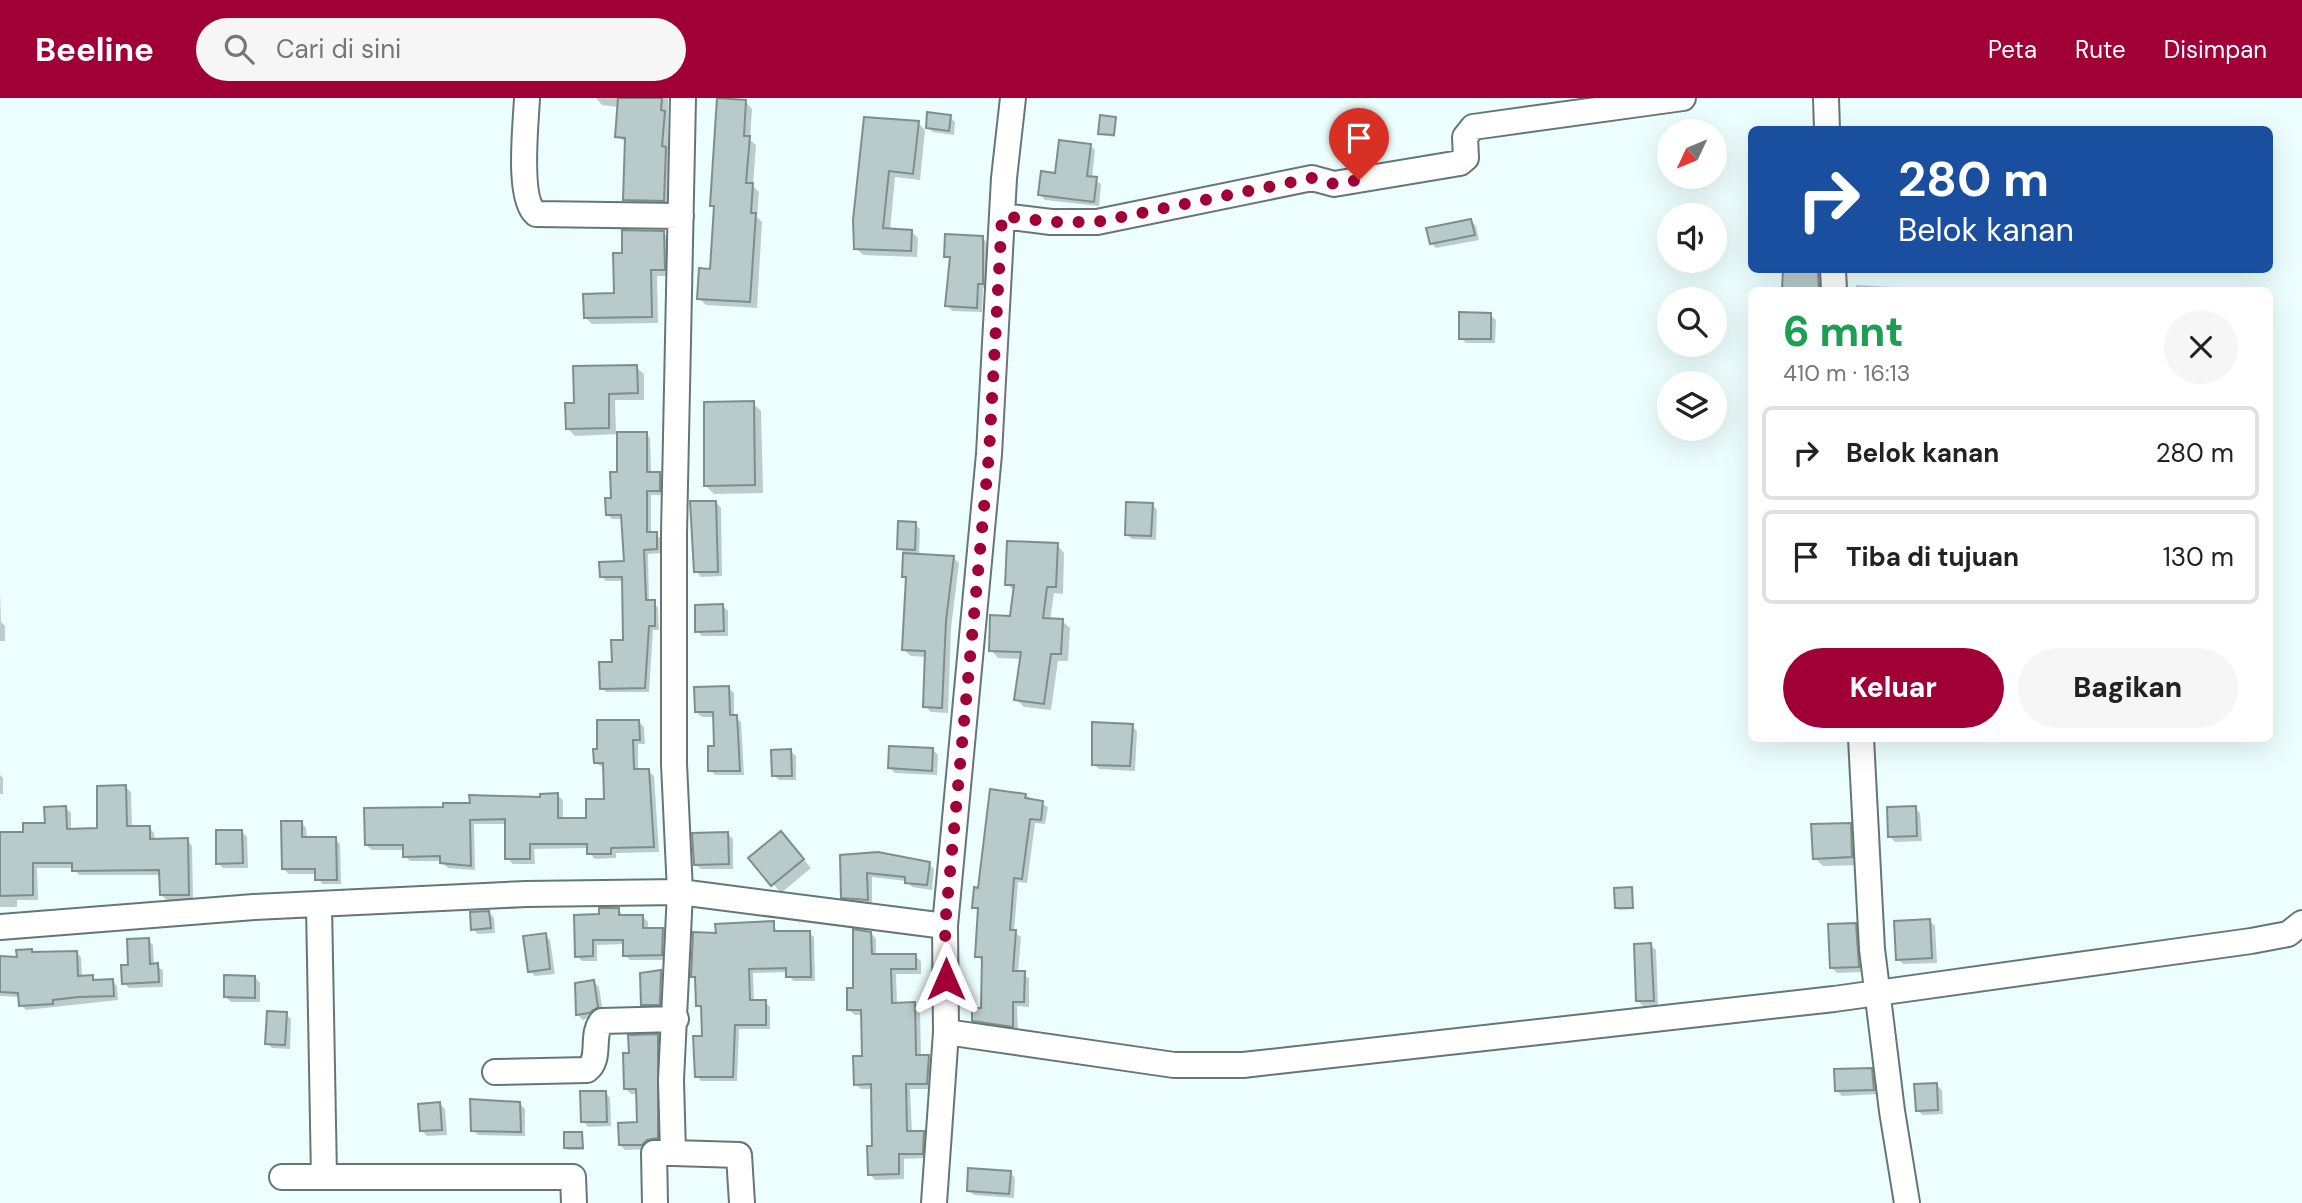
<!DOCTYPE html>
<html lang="id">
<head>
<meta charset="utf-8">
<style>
	:root { --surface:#fff; --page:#f6f6f6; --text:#222; --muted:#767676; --line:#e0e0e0; --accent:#a00036 }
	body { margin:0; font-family:"DM Sans",sans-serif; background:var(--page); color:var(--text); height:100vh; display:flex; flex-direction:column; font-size:26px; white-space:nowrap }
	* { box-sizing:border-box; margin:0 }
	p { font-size:23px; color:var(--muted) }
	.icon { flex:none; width:38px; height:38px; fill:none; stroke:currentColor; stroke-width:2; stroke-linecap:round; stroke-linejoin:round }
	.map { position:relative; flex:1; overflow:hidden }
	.sheet { position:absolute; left:1748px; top:189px; width:525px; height:455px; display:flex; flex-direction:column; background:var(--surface); border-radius:10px; box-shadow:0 7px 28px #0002 }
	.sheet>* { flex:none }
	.banner { position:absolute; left:1748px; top:28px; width:525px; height:147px; border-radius:10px; box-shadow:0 7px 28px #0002; background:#1a4fa0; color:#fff; overflow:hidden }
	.needle { width:46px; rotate:226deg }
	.tools { position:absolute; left:1657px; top:21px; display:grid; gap:14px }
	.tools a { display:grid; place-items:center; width:70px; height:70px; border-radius:50%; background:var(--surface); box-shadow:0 7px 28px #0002; font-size:35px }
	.pin { position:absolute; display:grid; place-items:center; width:60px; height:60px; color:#fff; margin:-72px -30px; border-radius:50% 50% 50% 0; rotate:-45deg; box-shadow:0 0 7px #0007 }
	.pin .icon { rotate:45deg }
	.me { position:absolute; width:77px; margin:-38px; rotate:0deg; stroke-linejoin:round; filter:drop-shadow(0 0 5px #0008) }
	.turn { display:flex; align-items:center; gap:24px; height:147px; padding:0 35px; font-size:32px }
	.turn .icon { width:91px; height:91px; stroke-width:2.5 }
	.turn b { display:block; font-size:49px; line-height:60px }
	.round { display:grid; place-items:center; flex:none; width:74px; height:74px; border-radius:37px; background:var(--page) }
	.summary { display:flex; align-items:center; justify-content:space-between; height:119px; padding:0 35px }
	h1 { font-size:42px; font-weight:800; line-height:52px; color:#1e9e55 }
	.action { display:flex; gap:14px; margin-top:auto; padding:14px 35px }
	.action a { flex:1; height:80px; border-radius:42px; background:var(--accent); color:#fff; font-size:28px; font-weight:800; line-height:80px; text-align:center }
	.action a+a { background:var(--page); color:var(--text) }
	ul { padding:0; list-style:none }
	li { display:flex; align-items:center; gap:21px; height:94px; margin:0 14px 10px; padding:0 21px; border:4px solid var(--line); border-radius:10px }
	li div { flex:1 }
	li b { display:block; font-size:26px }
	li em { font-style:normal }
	header { display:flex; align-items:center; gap:42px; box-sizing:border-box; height:98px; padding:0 35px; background:var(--accent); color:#fff }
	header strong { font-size:33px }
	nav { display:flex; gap:38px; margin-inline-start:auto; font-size:24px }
	.search { width:490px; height:63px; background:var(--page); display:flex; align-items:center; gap:18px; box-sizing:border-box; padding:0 24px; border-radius:38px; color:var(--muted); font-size:26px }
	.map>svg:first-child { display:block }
</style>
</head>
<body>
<header>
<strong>Beeline</strong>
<div class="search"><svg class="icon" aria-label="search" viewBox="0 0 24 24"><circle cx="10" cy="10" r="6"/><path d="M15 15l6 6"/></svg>Cari di sini</div>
<nav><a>Peta</a><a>Rute</a><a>Disimpan</a></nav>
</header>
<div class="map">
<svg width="2302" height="1105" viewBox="0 0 2302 1105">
	<rect width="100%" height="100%" fill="#ecfefe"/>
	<path fill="#0003" d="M596 0H668V52L672 56 669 108H631L625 102 627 44 616 38 619 9 602 7Z
		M746 4 752 11 750 42 756 47 753 88 759 94 757 119 762 124 757 210 706 207 699 200 712 172 716 111 712 107Z
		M950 19 955 24 954 37 933 34 927 29Z
		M1115 20V39L1102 37 1100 35Z
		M918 25 925 32 920 82 895 79 890 132 911 133 918 140 917 159 863 157 856 150 855 122Z
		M1090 47 1095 52 1092 81 1101 86 1099 108 1045 102 1040 97 1057 77Z
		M1471 123 1476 128 1479 142 1436 150 1431 145Z
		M663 134 670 141 671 178H657L658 225 592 226 585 219 616 197 624 157Z
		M982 139 987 145 988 190H983L982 214 952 213 947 207 952 164 946 158Z
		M1785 172H1825L1824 192H1786Z
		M1856 187 1890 189 1894 192H1856Z
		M1490 217 1496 222 1495 245H1466L1461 240Z
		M636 269 644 276V302H615L616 336 646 335 650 340 651 375H660L664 380V397H651V436L661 440V455L648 456 649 504 658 509 659 532H653L649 594H606L602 590 625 544 623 483H606L601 478 626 465 623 421H612L607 416 619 376 618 336 575 338 567 330 576 306Z
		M753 305 761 313 763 395 714 396 706 388Z
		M716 404 721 410 722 478 701 479 696 473Z
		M1152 406 1157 412 1156 442 1132 441 1127 436Z
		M915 426 920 431 919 458 953 459 959 465 951 530 948 615 931 614 925 608 927 559 911 558 904 552 907 482 904 478V455L899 450Z
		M1057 447 1064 455 1063 496 1054 495 1050 522 1062 523 1070 530 1068 563H1058L1051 612 1024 609 1016 601 1022 561 998 560 991 552 1012 520 1015 494 1007 486Z
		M0 495 1 524 5 528V543H0Z
		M723 508 728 513V538H702L697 533Z
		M728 590 734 595V619L741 624 744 677H715L710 672 715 649V619H702L696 614Z
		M639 624 644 629 645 646H638V673H648L654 678 659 754 616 755V760L594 761 588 750 534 751 535 766H513L507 760V726H474L475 772 448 770 441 763H410L405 758V752H372L366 747 445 711 557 697 563 702V722H588L605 703V670L595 665Z
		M1132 628 1137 633 1135 673 1099 671 1094 666Z
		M933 652 938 657 937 677 895 675 890 670Z
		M791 653 796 658V682H779L774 677Z
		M0 677 3 680V696H0Z
		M125 689 131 694 132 730H149L154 735 155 742H187L192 748 193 802H167L161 797V777H79L74 770H37L38 802H17V809H0V736H25L46 726 66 710 71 715V732H98Z
		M1025 697 1048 709 1045 726 1035 725 1027 785 1018 784 1014 834 1021 839 1018 875 1029 880V909L1017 908 1018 933 979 927 974 922 982 912V863L977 858 980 815 974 809Z
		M1915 710 1920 715 1922 743 1895 744 1890 739Z
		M301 724 306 730 307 741H335L340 746 341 786H322L317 776H289L283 771Z
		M1850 726 1858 735 1860 767 1823 768 1815 760Z
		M242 734 247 739 248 770H223L218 765Z
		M728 736 733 741V771H701L695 766Z
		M789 744 811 770 781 795 751 760Z
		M842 758 929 766 934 771 932 792 912 789 906 783 872 779V807L848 804 843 799Z
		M1631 791 1634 811 1619 812 1617 810Z
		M618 811 624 819H643L648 824V831H663L668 836 667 862H630L625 857V846L597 847V863H582L577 858 601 818Z
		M489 814 494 820 495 835 478 836 473 831Z
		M1930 823 1935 828 1937 865 1903 866 1898 861Z
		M773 825 778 835H809L814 839 815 883H793L788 874 753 875 754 904H765L770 909V931H739L737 983H701L697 978 704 940 703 913 698 907 697 883 693 879 717 836Z
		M1855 827 1860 832 1864 874 1837 875 1832 870Z
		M871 835 876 841V858H915L921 863V876H896L897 906H915L920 911 921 959H929L934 964 932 991H910L912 1035H923L929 1040 927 1060 904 1061V1081L875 1082 870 1076 873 991H861L855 986 864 960 863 917H855L849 912Z
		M545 837 550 842 555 876 535 878 530 873Z
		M148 842 153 847 154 867 163 872V889L129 890 124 885 130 868Z
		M1650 847 1656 852 1658 907 1643 908 1638 903Z
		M18 854H76L81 859 82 879 112 883 117 888 118 902 26 912 21 907 20 899 0 898V859L19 860Z
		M661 874 665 878 664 911H647L642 906Z
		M255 879 260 885V904H231L225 898Z
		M594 884 599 889 603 914 583 922 578 917Z
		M286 916 291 921 290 951 272 950 267 945Z
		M658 938 663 943 662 1045 647 1051 625 1052 620 1047 639 1026 638 996H631L626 991 630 957Z
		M1871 972 1876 977 1879 996 1842 998 1837 993Z
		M1936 987 1942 992 1943 1016 1923 1017 1917 1012Z
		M605 994 610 1000 611 1028 588 1029 583 1023Z
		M440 1006 445 1011 447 1037 427 1038 422 1033Z
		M520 1006 525 1011V1038L478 1037 473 1032Z
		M581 1036 584 1052H568L566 1050Z
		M1010 1074 1015 1080 1014 1100 974 1097 969 1092Z"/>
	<path fill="#b8cac9" stroke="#7d8e8d" stroke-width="2" d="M618 0H662L661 12 665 13 662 48 666 49 664 103 623 102 625 40 615 39Z
		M717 0 746 2 744 38H750L746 85H753L751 115H756L750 204 697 201 699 170 710 171 714 108H710Z
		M927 14 951 17 949 33 926 30Z
		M1100 17 1116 19 1114 37 1098 36Z
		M864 19 919 23 913 76 889 73 883 130 912 132 911 153 854 151 853 122Z
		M1059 42 1091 46 1087 78 1097 79 1094 104 1038 97 1041 73 1055 75Z
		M1471 121 1475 137 1430 146 1426 130Z
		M622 132 664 133 665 172H651L652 219 584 220 583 196 614 195 613 155H622Z
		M945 136 983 138V186H978L977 210 945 208 950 159H944Z
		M1783 172H1818L1819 192 1782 191Z
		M1459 214 1491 215V241H1459Z
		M637 267 638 295 609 296V330L566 331 565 305H574L573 268Z
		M754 303 755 387 704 388V304Z
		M617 334H647V374H660V393H647V434H657V451L644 452 646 502H655V528H649L645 590 600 591 599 564H612L611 542H623L622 479H600L599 464 624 463 621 417H606L605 400H611L610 374H617Z
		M690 403H716L718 474H694Z
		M1126 404 1153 405 1151 438 1125 437Z
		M898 423 916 424 915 452 897 451Z
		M1007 443 1058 445 1056 489H1047L1043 520 1063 521 1061 556H1051L1044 606 1014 602 1021 554 989 553 990 517 1010 518 1014 487H1005Z
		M903 455 954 458 946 523 942 610 923 609 925 553 902 552 906 479H902Z
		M723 506 724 533 695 534V507Z
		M729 588 730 617H737L740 673H708V648H714L713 614H695L694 589Z
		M597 622H639L640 642H633L634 671H649L654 749 611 750V756H587V746H530V761H505V721L470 722 471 768 440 765V758L403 759V747H365L364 710 443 709V705H470L469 697 540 699V696L558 695V720H586V701H604L603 665H594L593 651H597Z
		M1092 624 1133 626 1130 668 1092 667Z
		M889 648 933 650 932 673 888 670Z
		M791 651 792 678H772L771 652Z
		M126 687 127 728H150V741L188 740 189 797H160L159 772 72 773V765H33V797L0 798V734H23V725H45L44 709 66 708 67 731 97 730V688Z
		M990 691 1026 696 1025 700 1043 703 1041 722 1030 721 1022 781 1014 780 1010 832H1016L1013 873H1025L1024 904H1013V929L972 923V910H981L982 859H975L978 810H972L974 789 978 790Z
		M1916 708 1917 738 1888 739 1887 709Z
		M281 723H302V739H336L337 782H315V771H282Z
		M1851 725 1852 759 1813 761 1811 726Z
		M216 732H242L243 765 216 766Z
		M781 733 804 761 771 788 748 760Z
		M728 734 729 766 694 767 692 735Z
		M878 754 930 764 927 787 905 785V779L867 775 868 802 841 800 840 757Z
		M1632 789 1633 810H1615L1614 790Z
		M599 810H619V817H643V830H663L662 857 623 858V842H593V858L575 859 574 817 599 816Z
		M489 813 491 830 471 832 470 814Z
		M1930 821 1932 860 1896 862 1894 823Z
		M774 823V833H810L811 879H786V870L749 871 750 902H766V927H735L733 979H695L693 938H702L701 908H696L695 879H691L693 834 716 835 715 826Z
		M1856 825 1859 869 1830 870 1828 826Z
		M853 831 871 834 872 856H916V871H891L892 905 915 904 916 957H929L927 986H906L907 1033H924L923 1056H899V1076L868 1077 867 1048H872L871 986 854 987 853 958H862L861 912H847V890H853Z
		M546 835 550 871 528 874 523 838Z
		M149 840 150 866 158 865 159 884 122 886 121 867H128L127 841Z
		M1651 845 1654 903H1636L1634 846Z
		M32 851V854L77 853 78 878 93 877V882L113 881 114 898 79 899 53 902V906L19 908 18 895 0 894V858L17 859 16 852Z
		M661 872 660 907H641L640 875Z
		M224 877 255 878V900L224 899Z
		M594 882 598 909 589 915 576 917 575 885Z
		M267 913 287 914 285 947 265 946Z
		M658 936V1040L647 1042 642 1047H619L618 1025 637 1024 636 991H624L623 955H629L628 937Z
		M1872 970 1874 992 1835 993 1834 971Z
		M1937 985 1938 1012 1916 1013 1914 986Z
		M580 993H606L607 1024H581Z
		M470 1001 520 1004 521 1034 471 1033Z
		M440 1004 442 1032 420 1033 418 1006Z
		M564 1034H582L583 1050H564Z
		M968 1070 1011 1073 1009 1096 967 1093Z"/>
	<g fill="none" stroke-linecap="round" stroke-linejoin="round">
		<g stroke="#667676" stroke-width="28">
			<path id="minor" d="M527 0C526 25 517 101 536 116L681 118
				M1826 0 1827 32
				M1002 118 1051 124H1097L1312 80 1334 86 1460 65 1466 60 1465 39 1473 29 1683 0
				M1833 172 1834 192
				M1861 640 1872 851 1892 1013 1907 1105
				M319 807 324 1079
				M0 829 254 809 526 796 680 794 945 828
				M946 934 1174 967H1243L1834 901 2251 843 2288 836 2302 825
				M495 974 587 972C602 961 590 936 602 923L676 921
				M673 1055 739 1057 742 1105
				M282 1079H573L574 1105
				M655 1105 654 1055H673L671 982 680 794 674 666V436L683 0
				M934 1105 946 934 945 828 989 356 1004 80 1013 0"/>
		</g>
		<use href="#minor" stroke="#fff" stroke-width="24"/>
	</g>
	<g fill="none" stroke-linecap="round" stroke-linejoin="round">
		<path stroke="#a00036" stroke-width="12" stroke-dasharray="0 21.6" d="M946 881 945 828 989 356 1002 118 1051 124H1097L1312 80 1334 86 1359 82"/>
	</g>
</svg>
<div class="tools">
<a><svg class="needle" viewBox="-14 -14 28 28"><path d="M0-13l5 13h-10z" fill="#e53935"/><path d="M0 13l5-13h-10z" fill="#767676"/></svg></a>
<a><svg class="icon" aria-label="sound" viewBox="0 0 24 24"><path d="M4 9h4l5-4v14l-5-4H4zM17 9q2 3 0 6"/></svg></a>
<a><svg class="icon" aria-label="search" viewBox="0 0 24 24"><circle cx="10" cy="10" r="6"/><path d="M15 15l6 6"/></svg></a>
<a><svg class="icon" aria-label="layers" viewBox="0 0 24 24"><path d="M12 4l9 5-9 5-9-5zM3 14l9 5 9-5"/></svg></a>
</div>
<div class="pin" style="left:1359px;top:82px;background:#d93025"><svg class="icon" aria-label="arrive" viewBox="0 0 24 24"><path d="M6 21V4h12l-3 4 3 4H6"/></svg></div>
<svg class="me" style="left:946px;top:881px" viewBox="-20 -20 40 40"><path d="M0-17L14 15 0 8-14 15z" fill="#a00036" stroke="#fff" stroke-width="4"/></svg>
<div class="banner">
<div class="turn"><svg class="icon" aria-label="right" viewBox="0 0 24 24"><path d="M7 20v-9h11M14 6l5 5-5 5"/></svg><div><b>280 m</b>Belok kanan</div></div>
</div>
<section class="sheet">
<div class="summary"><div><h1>6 mnt</h1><p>410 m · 16:13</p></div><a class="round"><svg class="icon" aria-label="close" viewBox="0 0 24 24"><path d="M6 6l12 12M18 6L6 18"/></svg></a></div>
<ul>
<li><svg class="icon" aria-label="right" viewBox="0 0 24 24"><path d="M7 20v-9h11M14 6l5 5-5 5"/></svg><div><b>Belok kanan</b></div><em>280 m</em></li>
<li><svg class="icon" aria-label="arrive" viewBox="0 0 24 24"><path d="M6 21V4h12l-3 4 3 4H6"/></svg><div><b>Tiba di tujuan</b></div><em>130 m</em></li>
</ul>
<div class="action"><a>Keluar</a><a>Bagikan</a></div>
</section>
</div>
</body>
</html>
